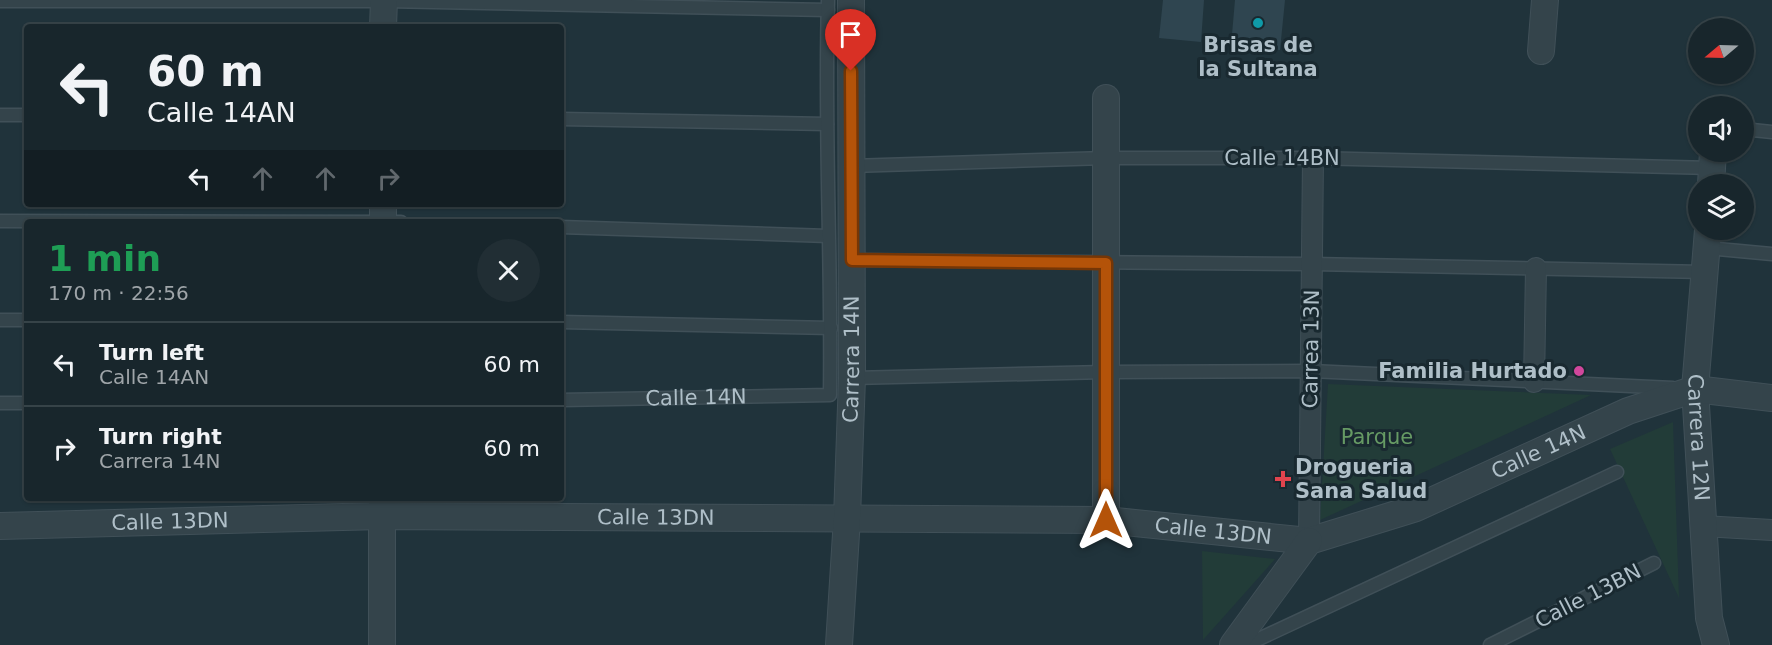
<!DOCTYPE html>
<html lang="en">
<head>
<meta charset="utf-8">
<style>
	:root { --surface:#18262c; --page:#212e34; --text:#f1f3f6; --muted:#9fa5a9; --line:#364348 }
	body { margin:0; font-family:"DejaVu Sans",sans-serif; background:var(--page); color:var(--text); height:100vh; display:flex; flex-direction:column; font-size:22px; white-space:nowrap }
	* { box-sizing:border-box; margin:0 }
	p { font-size:20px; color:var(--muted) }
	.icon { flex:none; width:33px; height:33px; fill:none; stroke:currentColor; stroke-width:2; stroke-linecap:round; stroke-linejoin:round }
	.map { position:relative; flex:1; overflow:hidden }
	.sheet { position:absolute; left:24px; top:219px; width:540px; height:282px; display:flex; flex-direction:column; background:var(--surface); border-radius:6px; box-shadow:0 2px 4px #0004,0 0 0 2px var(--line) }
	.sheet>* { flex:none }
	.hud { position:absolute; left:24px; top:24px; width:540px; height:183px; border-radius:6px; box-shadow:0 2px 4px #0004,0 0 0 2px var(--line); background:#18262c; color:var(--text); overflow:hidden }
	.needle { width:39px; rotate:251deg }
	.controls { position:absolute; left:1688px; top:18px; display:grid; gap:12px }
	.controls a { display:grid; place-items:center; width:66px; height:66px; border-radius:50%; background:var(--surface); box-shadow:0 2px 4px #0004,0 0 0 2px var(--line); font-size:30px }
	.pin { position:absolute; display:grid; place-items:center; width:51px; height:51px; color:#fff; margin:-62px -26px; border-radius:50% 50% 50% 0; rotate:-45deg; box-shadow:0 0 6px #0007 }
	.pin .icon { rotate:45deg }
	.me { position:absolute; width:66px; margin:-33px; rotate:0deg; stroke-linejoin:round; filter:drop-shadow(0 0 4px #0008) }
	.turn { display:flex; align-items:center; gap:21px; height:126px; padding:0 24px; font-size:27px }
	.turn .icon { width:78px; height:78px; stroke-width:2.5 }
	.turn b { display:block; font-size:42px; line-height:51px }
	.lanes { display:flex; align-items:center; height:57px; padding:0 24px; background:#0003; justify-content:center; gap:30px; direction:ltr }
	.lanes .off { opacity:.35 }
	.round { display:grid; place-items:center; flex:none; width:63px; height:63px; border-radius:32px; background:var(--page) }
	.head { display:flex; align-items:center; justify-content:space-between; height:102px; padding:0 24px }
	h1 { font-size:36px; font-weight:700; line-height:45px; color:#1e9e55 }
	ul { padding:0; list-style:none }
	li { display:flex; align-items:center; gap:18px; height:84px; padding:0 24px; border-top:2px solid var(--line) }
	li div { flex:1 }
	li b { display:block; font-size:22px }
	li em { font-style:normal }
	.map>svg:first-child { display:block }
</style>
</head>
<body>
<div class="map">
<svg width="1772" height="645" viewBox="0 0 1772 645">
	<rect width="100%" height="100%" fill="#20333b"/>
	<path fill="#223c38" d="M1328 384 1591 395 1320 520Z
		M1673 422 1679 598 1610 449Z
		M1202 551 1275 559 1203 640Z"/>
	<path fill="#2f4550" d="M1163 0H1204L1201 42 1159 38Z
		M1235 0H1285L1280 50 1231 46Z"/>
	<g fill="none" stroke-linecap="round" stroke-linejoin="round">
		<g stroke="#405058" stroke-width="15">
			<g id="service">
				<path d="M0 1H384L828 10"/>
				<path d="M0 115H27"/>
				<path d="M561 119 827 124"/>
				<path d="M1743 129 1772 132"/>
				<path d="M851 166 1106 158H1313L1712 168"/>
				<path d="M0 221 401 222"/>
				<path d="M561 227 828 236"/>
				<path d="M1707 248 1772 254"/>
				<path d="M852 260 1312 264 1705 272"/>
				<path d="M0 320H27"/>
				<path d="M561 322 831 328"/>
				<path d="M852 378 1106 372 1311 371 1673 388"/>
				<path id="s1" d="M561 400 830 395C832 264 824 132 828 0"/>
				<path d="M0 403H27"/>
				<path d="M1246 645 1617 472"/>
				<path d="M1490 645 1654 563"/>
			</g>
		</g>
		<g stroke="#405058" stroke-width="22">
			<path id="pedestrian" d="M1534 382 1536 268
				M1703 526 1772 530
				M1309 541 1313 158"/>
		</g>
		<g stroke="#405058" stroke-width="28">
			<g id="minor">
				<path d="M383 27 384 0"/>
				<path d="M1541 51 1545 0"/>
				<path d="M1106 98V520"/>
				<path d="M1711 184 1713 152"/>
				<path d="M383 204V222"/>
				<path id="s2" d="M1708 230 1695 389 1709 618 1716 645"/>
				<path id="s3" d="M0 526 382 516 1106 520 1309 541 1416 508 1628 411 1695 389 1772 398"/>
				<path d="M382 645V498"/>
				<path id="s4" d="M839 645 847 518 852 378 851 0"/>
				<path d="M1233 645 1309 541"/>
			</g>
		</g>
		<use href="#service" stroke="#34444b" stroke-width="12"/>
		<use href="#pedestrian" stroke="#34444b" stroke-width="20"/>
		<use href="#minor" stroke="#34444b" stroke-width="26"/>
	</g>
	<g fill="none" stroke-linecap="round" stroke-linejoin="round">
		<g stroke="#753606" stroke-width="15">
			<path id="route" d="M851 71 852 260 1106 263V520"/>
		</g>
		<use href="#route" stroke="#b45309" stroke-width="10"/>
	</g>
	<circle fill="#0f9aa8" stroke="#192930" stroke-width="2" cx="1258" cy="23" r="6"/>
	<circle fill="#d1479c" stroke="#192930" stroke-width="2" cx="1579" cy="371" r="6"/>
	<path fill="#e0444e" stroke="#192930" stroke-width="2" d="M1280 470h6v6h6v6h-6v6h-6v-6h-6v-6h6z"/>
	<g text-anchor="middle" stroke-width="6" stroke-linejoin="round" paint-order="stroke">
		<g font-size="21" font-weight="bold" fill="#afbfc8" stroke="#192930">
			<text x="1258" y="52">Brisas de<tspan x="1258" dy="24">la Sultana</tspan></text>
			<text x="1567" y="378" text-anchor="end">Familia Hurtado</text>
			<text x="1295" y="474" text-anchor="start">Drogueria<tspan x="1295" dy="24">Sana Salud</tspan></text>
		</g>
		<g font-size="21" fill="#afbfc8" stroke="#192930">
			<text x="1282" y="165">Calle 14BN</text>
			<text transform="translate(1311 349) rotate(-89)" y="7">Carrea 13N</text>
			<text dy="7" stroke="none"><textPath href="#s4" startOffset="286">Carrera 14N</textPath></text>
			<text dy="7" stroke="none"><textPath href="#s1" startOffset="135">Calle 14N</textPath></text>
			<text dy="7" stroke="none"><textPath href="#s2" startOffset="208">Carrera 12N</textPath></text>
			<text dy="7" stroke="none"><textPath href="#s3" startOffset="1557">Calle 14N</textPath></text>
			<text dy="7" stroke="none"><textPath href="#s3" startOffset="656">Calle 13DN</textPath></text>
			<text dy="7" stroke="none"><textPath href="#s3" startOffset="170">Calle 13DN</textPath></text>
			<text dy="7" stroke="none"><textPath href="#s3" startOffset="1214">Calle 13DN</textPath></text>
			<text transform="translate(1588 596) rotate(-27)" y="7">Calle 13BN</text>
		</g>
		<g font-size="21" fill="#669a64" stroke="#192930">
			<text x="1377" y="444">Parque</text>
		</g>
	</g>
</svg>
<div class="controls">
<a><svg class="needle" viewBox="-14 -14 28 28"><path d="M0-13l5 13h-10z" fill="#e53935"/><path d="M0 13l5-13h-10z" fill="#9fa5a9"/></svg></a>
<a><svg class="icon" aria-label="sound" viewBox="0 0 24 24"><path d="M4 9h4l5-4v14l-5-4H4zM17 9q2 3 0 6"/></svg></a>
<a><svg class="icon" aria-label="layers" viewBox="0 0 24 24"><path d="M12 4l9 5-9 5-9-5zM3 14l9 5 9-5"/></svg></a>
</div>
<div class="pin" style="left:851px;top:71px;background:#d93025"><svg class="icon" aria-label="arrive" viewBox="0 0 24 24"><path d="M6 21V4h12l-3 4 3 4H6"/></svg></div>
<svg class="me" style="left:1106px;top:520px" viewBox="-20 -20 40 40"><path d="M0-17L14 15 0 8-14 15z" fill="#b45309" stroke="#fff" stroke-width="4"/></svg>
<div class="hud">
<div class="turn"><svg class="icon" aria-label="left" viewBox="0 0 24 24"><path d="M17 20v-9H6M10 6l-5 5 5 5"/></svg><div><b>60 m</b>Calle 14AN</div></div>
<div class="lanes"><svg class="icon" aria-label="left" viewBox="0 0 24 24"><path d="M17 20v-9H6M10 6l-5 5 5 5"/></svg><svg class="icon off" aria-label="ahead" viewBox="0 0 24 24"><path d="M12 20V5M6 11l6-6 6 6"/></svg><svg class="icon off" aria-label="ahead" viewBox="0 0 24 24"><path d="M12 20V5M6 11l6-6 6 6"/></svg><svg class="icon off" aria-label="right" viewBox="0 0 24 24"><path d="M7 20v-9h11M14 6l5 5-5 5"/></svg></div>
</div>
<section class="sheet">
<div class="head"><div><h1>1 min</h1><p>170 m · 22:56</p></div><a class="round"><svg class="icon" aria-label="close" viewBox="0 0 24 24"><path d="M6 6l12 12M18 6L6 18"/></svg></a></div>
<ul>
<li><svg class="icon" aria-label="left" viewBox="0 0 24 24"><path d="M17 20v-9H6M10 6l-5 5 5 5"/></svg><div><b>Turn left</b><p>Calle 14AN</p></div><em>60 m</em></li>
<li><svg class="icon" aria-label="right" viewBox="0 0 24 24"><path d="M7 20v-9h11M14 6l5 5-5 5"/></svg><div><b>Turn right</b><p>Carrera 14N</p></div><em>60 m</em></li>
</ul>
</section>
</div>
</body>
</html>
